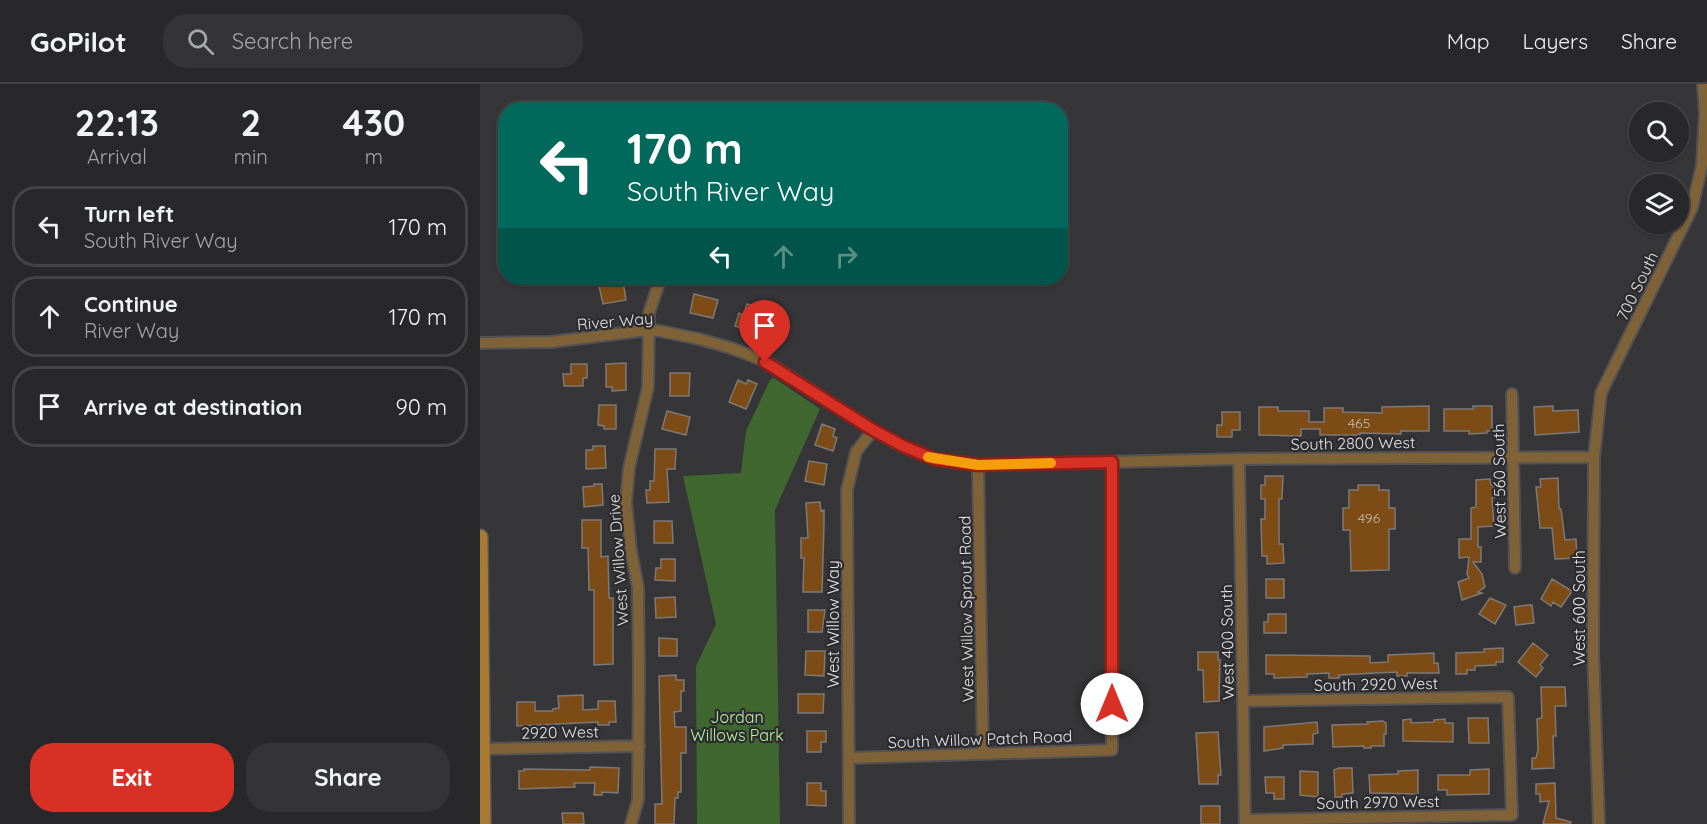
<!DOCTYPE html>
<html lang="en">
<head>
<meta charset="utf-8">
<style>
	:root { --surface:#28282a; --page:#343436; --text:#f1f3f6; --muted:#a5a6a8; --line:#444447; --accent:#d93025 }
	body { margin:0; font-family:Quicksand,sans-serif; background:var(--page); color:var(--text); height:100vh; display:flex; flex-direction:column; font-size:22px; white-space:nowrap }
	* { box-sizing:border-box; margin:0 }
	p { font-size:20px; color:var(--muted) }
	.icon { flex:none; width:33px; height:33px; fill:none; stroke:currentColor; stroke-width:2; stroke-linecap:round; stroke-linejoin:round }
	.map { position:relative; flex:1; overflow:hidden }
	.sheet { display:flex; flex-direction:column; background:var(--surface); width:480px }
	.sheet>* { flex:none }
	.guide { position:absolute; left:18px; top:18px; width:570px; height:183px; border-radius:24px; box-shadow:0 2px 4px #0004,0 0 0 2px var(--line); background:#00695c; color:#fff; overflow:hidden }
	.fabs { position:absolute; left:1149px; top:18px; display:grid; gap:12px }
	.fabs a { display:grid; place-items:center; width:60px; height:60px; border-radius:50%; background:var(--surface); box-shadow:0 2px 4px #0004,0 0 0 2px var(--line); font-size:30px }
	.pin { position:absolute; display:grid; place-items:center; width:51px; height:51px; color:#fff; margin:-62px -26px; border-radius:50% 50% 50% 0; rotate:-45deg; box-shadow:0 0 6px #0007 }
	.pin .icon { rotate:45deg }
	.me { position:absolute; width:66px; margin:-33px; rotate:0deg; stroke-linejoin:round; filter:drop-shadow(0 0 4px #0008) }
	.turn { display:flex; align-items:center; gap:21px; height:126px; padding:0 30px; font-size:27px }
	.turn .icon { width:78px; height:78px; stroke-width:2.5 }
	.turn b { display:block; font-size:42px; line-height:51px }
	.lanes { display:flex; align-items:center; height:57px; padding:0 30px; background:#0003; justify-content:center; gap:30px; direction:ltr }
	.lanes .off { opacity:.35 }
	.eta { display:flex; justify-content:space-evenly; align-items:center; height:102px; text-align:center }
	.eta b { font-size:36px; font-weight:700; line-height:42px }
	.primary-button { display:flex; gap:12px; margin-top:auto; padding:12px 30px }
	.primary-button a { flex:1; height:69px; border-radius:24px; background:var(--accent); color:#fff; font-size:24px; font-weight:700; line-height:69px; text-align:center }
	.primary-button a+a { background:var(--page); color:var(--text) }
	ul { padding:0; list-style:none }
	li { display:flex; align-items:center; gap:18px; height:81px; margin:0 12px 9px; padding:0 18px; border:3px solid var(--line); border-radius:24px }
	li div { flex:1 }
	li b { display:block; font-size:22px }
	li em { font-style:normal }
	header { display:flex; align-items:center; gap:36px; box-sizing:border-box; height:84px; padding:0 30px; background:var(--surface); border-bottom:2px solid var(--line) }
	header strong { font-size:28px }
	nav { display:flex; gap:33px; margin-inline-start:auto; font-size:21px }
	.search { width:420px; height:54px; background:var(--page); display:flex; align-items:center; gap:15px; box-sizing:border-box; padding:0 21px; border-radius:24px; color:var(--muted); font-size:22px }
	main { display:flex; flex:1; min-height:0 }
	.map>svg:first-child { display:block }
</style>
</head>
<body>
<header>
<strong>GoPilot</strong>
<div class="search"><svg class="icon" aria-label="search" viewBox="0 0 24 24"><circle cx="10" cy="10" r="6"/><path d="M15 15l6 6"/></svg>Search here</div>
<nav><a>Map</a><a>Layers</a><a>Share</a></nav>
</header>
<main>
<section class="sheet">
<div class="eta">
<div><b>22:13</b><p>Arrival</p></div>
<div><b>2</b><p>min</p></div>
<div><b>430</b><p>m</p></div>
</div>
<ul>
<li><svg class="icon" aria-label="left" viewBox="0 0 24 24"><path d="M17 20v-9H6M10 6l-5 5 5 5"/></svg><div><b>Turn left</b><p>South River Way</p></div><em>170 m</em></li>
<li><svg class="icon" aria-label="ahead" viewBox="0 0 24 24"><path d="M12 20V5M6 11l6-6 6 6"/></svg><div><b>Continue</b><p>River Way</p></div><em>170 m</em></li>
<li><svg class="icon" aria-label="arrive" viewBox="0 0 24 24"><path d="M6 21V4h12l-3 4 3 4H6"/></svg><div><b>Arrive at destination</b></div><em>90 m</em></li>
</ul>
<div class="primary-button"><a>Exit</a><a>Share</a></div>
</section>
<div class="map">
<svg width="1227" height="740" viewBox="0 0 1227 740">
	<rect width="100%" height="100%" fill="#363538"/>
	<path fill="#406730" d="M294 294 340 325 295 426 300 740H217L216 582 236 540 203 392 261 389 266 347 290 296Z"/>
	<path fill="#7d4b15" stroke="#7d7977" stroke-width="1.5" d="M143 197 146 216 123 220 119 202Z
		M214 210 238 216 233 234 210 229Z
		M267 220 286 226 278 250 255 242 259 229 263 231Z
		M146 279V306L132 307V303H126V280Z
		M91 280H107V294H103V302H84L83 290H91Z
		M190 289H210L209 312H190Z
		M258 296 266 300 268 296 277 300 266 325 249 318Z
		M119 321H136V345H124V342L118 341Z
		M949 322V347H921V350L880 349V351H840V345H821V352L779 351V323H798V327H829V338H844V324H863V328L902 329V323Z
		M993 322H1012V347H1007V349L989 350V347H964V325H993Z
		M1073 322V327L1098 326 1099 348 1055 351 1054 323Z
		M187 327 210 333 206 351 182 345Z
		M742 328H760V346H752V353H737V341H742Z
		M342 340 355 345 353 352 357 354 353 367 335 361Z
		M113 362H125L126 384 106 385V366H113Z
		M175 365H196L195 385H187L189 418 167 419 166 406H170V397H174Z
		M329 377 347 380 344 401 325 397Z
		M785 392H803L802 415H799V460H803L804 479 787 480V472H782L781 435H785V415H781V401H785Z
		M1078 394 1079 425H1081L1085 456 1096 455 1097 474 1075 475 1072 444H1060L1056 403H1061L1060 395Z
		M1010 395 1011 401H1013L1014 414H1012L1014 442 998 443V463H1001V478H993L1002 490 1005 503 998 508 1002 509 982 516 978 498 989 494 987 490 989 473 979 474V455H991V424L996 423V396Z
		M114 400H122L123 421 104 423 103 403 114 402Z
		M878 401H899V406H909V424H915V445H909V486L871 487 870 446H863V424H869V406H878Z
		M340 418 341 427 344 426V440L342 508H323L324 474H321V454H328L326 419Z
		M102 436H121V473L128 472 129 514H133V580L114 581V506H109L108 464H102Z
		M174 437H192L193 459H174Z
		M181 475H195V497L175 496 176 484H181Z
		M786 495H804V514H786Z
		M1072 495 1092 507 1081 523 1073 518 1071 522 1061 515Z
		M195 513 196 533 176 534 175 514Z
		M1010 514 1026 521 1015 540 999 530Z
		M1047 521H1052L1054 539 1036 541 1034 523Z
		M328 526H345L342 548H328Z
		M788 530H806V549H784V538H788Z
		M179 554 197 555V572H179Z
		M1053 559 1068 571 1060 581 1063 584 1056 593 1038 578Z
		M1023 564V578H1016V581L995 582V586H987V590H976V569L1004 568V565Z
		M326 567H345L344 592 325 591Z
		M718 568H738V576H740L739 617 724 618 723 586H718Z
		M954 569V579H958L959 589H927V592H917V588L896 589 859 591V594H849V589L827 590V593L794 594V590H786V571L890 572V579L908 578V571Z
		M196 591V596H204V607H201V627L194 628 195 643H206V669H201V708H198V714H195L194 740H175V720H182L179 592Z
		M1061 603H1085L1086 622H1075L1076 652H1073L1074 684 1052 685V674H1056L1058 666 1057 635 1062 634Z
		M318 610H344L343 629H318Z
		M103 611V626L118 625V617H135L136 638H129V641H118V638L37 642V618H55V627H73V625L79 624 78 612Z
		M988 634H1008L1009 659H989Z
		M931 635V639L954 638V636L965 635V639H973V658L923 657V636Z
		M903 637 906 639V650H904V662H891V664H884V662L853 663 852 641 888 640 887 638Z
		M837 638 838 649 833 650V660L803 661V664L784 667V643Z
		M327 647H346V658H341V668H327Z
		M738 648 741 691H738V700H719L716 649Z
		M110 683 139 684 138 709 122 708V711H114L115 699H94L95 703 39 705V687H44V685L110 686Z
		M859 684H872L873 709 862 710V713H855L854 686Z
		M1009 685V710L967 711V706H958V691H990V686Z
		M938 686V710L890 709 889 691 918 690V687Z
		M820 687 838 688V713L820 711Z
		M785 693H804V715H794V709H786Z
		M327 699H341V707H346V722L327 721Z
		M1075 699 1076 734 1091 738 1090 740H1063L1069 717 1060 718V710H1056V700Z
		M721 722H740V740H721Z
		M82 729H103L104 740H83Z"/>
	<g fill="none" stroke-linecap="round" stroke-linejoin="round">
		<g stroke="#525154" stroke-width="14">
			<path id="minor" d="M0 259 71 258 168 246 180 247 219 255 251 264 285 277 393 346 422 362 454 375 498 381 759 375 1114 373
				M1032 310 1035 484
				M759 375 765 740
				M498 381 503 670
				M764 617 1028 613 1032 731 765 736
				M2 665 159 662
				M369 674 632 666V378
				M151 740 158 716 159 588 158 503 151 467 146 419 149 384 168 303 169 229 180 196
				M369 740 367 406 376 368 393 346
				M1119 740 1113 566 1114 373 1121 309 1212 124 1222 81 1225 29 1223 0"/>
		</g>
		<g stroke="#525154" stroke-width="18">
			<path id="secondary" d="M0 453 3 740"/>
		</g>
		<use href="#minor" stroke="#806238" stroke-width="10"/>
		<use href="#secondary" stroke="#a97a32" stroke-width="15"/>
	</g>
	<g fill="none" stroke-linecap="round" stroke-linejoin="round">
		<g stroke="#8d1f18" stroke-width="15">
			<path id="route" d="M285 278 393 346 423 362 454 375 498 381 632 378V620"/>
		</g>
		<use href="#route" stroke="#d93025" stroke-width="10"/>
		<path stroke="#f59e0b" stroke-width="10" d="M448 373 498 381 571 379"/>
	</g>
	<g text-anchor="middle" stroke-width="4.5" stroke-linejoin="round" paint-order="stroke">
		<g font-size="14" fill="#cabdb1">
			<text x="879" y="344">465</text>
			<text x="889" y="439">496</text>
		</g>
		<g font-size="16" fill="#e4e3e5" stroke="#2c2b2e">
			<text transform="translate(1157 202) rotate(-64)" y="6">700 South</text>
			<text transform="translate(135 237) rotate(-5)" y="6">River Way</text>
			<text transform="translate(873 359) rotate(-1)" y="6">South 2800 West</text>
			<text transform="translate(1019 397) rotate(-91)" y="6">West 560 South</text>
			<text transform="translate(138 476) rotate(-94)" y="6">West Willow Drive</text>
			<text transform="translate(1099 524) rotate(-90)" y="6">West 600 South</text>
			<text transform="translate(486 525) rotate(-91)" y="6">West Willow Sprout Road</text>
			<text transform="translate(353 540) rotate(-90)" y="6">West Willow Way</text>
			<text transform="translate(747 558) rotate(-91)" y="6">West 400 South</text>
			<text transform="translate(896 600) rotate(-1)" y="6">South 2920 West</text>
			<text transform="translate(80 648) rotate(-1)" y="6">2920 West</text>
			<text transform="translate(500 655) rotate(-2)" y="6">South Willow Patch Road</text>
			<text transform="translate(898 718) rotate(-1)" y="6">South 2970 West</text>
		</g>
		<g font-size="16" fill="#b8f5a3" stroke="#2c2b2e">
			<text x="257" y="639">Jordan<tspan x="257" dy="18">Willows Park</tspan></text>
		</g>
	</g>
</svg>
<div class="fabs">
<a><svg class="icon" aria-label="search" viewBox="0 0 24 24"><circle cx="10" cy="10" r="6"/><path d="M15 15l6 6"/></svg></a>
<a><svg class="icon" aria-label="layers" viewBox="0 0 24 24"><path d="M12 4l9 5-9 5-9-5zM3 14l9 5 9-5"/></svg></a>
</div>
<div class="pin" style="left:285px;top:278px;background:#d93025"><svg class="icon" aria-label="arrive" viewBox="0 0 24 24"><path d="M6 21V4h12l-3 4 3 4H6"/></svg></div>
<svg class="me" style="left:632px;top:620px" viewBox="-20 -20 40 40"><circle r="19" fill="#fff"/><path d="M0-13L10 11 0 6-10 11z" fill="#d93025"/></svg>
<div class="guide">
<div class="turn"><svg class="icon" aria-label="left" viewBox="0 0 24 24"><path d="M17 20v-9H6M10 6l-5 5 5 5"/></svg><div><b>170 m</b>South River Way</div></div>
<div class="lanes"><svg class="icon" aria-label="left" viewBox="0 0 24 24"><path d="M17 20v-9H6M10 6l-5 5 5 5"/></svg><svg class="icon off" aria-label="ahead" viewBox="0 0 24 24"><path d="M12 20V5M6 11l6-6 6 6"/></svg><svg class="icon off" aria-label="right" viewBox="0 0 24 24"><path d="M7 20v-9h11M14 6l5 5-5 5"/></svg></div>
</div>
</div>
</main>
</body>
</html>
